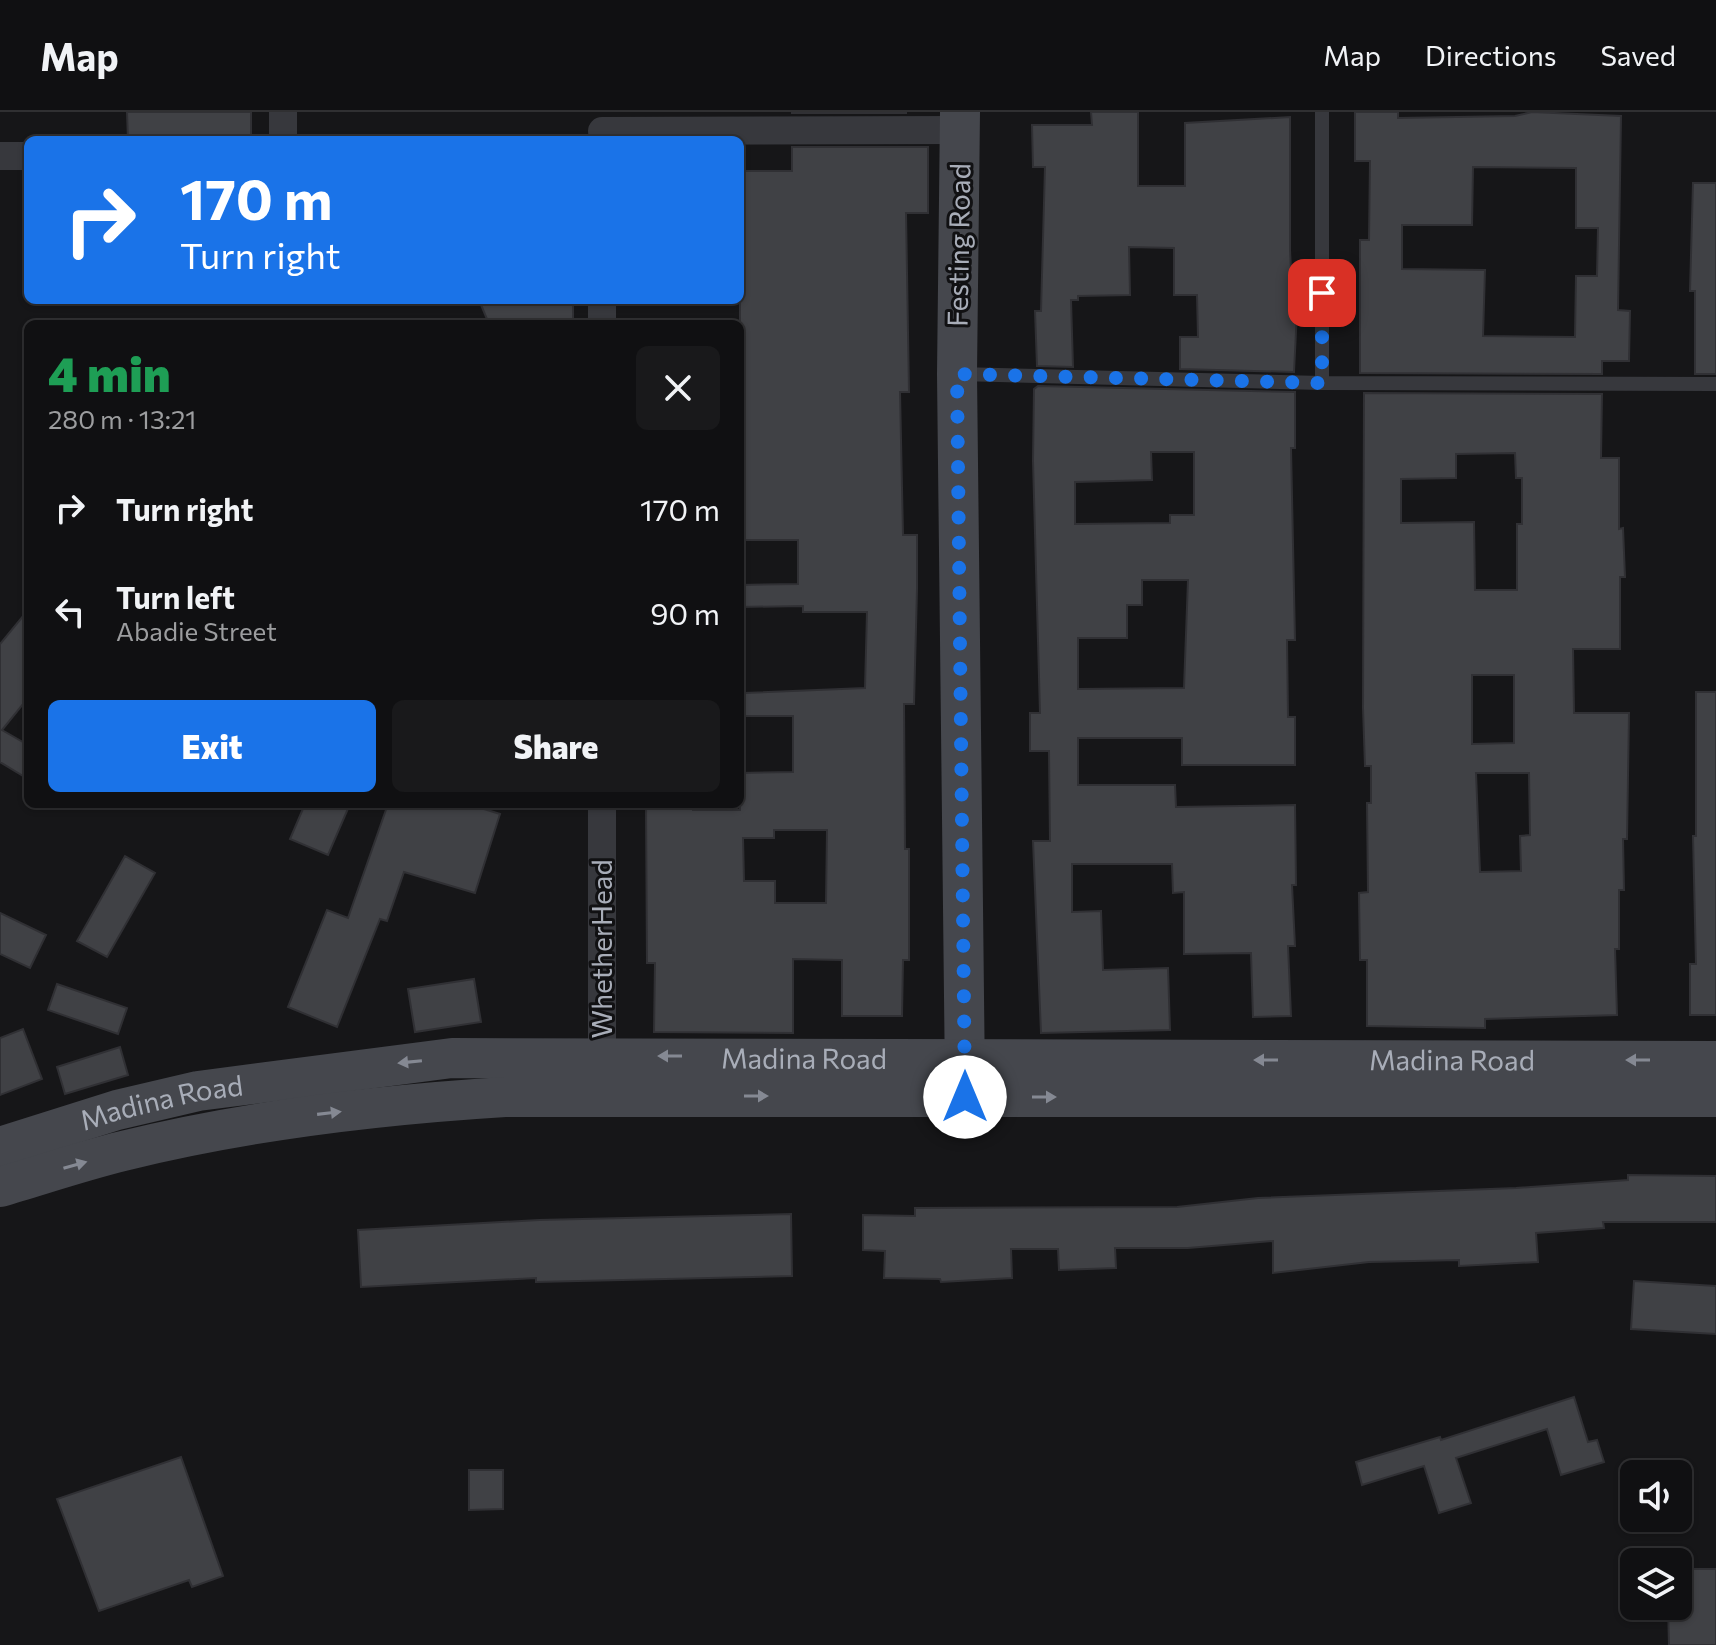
<!DOCTYPE html>
<html lang="en">
<head>
<meta charset="utf-8">
<style>
	:root { --surface:#101012; --page:#19191b; --text:#f1f3f6; --muted:#9c9d9f; --line:#303032; --accent:#1a73e8 }
	body { margin:0; font-family:Commissioner,sans-serif; background:var(--page); color:var(--text); height:100vh; display:flex; flex-direction:column; font-size:30px; white-space:nowrap }
	* { box-sizing:border-box; margin:0 }
	p { font-size:26px; color:var(--muted) }
	.icon { flex:none; width:44px; height:44px; fill:none; stroke:currentColor; stroke-width:2; stroke-linecap:round; stroke-linejoin:round }
	.map { position:relative; flex:1; overflow:hidden }
	.details { position:absolute; left:24px; top:208px; width:720px; height:488px; display:flex; flex-direction:column; background:var(--surface); border-radius:12px; box-shadow:0 2px 6px #0004,0 0 0 2px var(--line) }
	.details>* { flex:none }
	.guide { position:absolute; left:24px; top:24px; width:720px; height:168px; border-radius:12px; box-shadow:0 2px 6px #0004,0 0 0 2px var(--line); background:#1a73e8; color:#fff; overflow:hidden }
	.tools { position:absolute; left:1620px; top:1348px; display:grid; gap:16px }
	.tools a { display:grid; place-items:center; width:72px; height:72px; border-radius:12px; background:var(--surface); box-shadow:0 2px 6px #0004,0 0 0 2px var(--line); font-size:40px }
	.pin { position:absolute; display:grid; place-items:center; width:68px; height:68px; color:#fff; margin:-34px; border-radius:16px; box-shadow:0 4px 12px #0006 }
	.me { position:absolute; width:88px; margin:-44px; rotate:0deg; stroke-linejoin:round; filter:drop-shadow(0 0 6px #0008) }
	.turn { display:flex; align-items:center; gap:28px; height:168px; padding:0 24px; font-size:36px }
	.turn .icon { width:104px; height:104px; stroke-width:2.5 }
	.turn b { display:block; font-size:56px; line-height:68px }
	.round { display:grid; place-items:center; flex:none; width:84px; height:84px; border-radius:12px; background:var(--page) }
	.head { display:flex; align-items:center; justify-content:space-between; height:136px; padding:0 24px }
	h1 { font-size:48px; font-weight:800; line-height:60px; color:#1e9e55 }
	.button { display:flex; gap:16px; margin-top:auto; padding:16px 24px }
	.button a { flex:1; height:92px; border-radius:12px; background:var(--accent); color:#fff; font-size:32px; font-weight:800; line-height:92px; text-align:center }
	.button a+a { background:var(--page); color:var(--text) }
	ul { padding:0; list-style:none }
	li { display:flex; align-items:center; gap:24px; height:104px; padding:0 24px }
	li div { flex:1 }
	li b { display:block; font-size:30px }
	li em { font-style:normal }
	header { display:flex; align-items:center; gap:48px; box-sizing:border-box; height:112px; padding:0 40px; background:var(--surface); border-bottom:2px solid var(--line) }
	header strong { font-size:38px }
	nav { display:flex; gap:44px; margin-inline-start:auto; font-size:28px }
	.map>svg:first-child { display:block }
</style>
</head>
<body>
<header>
<strong>Map</strong>
<nav><a>Map</a><a>Directions</a><a>Saved</a></nav>
</header>
<div class="map">
<svg width="1716" height="1533" viewBox="0 0 1716 1533">
	<rect width="100%" height="100%" fill="#161618"/>
	<path fill="#404145" stroke="#303034" stroke-width="2" fill-rule="evenodd" d="M127 0H251V27L128 28Z
		M792 0H906V1H792Z
		M1091 0H1138V74H1185V11L1290 5V138L1293 199H1297L1294 260 1180 257V225H1198L1197 183H1174V136L1129 135 1130 183 1078 184V188H1071L1073 255 1037 254 1035 199H1041L1045 55H1033L1032 13H1092Z
		M1355 0H1398V6L1515 4 1532 0 1621 4 1618 198 1630 199 1629 249H1602V262L1360 261V128H1369L1370 49H1355ZM1473 55 1576 56V116H1598L1597 164H1576L1575 225 1483 224 1485 158 1402 157V113H1472Z
		M792 35H928V101H906L909 280H900L903 423H917V477L914 592H904L905 737H909V848H903L902 904H842V848L793 847V921L654 920 655 851H647L646 692H693V698H740V661L793 660V604H745V581L865 576 867 500H803V494L740 495V473L798 472V428H740V59H792ZM774 718H827L826 791H775V769H744L743 726H774Z
		M1693 71H1716V262H1695V179H1690Z
		M479 188H573V212H489Z
		M1038 274 1295 280V336H1291L1295 528H1287L1288 605H1295V653H1182V626H1078V673H1175L1176 695 1295 693 1296 773H1292L1295 834H1288L1291 904 1253 905 1251 841 1184 842V780L1173 781 1172 752H1072V800L1101 799 1103 858 1168 856 1170 918 1041 921 1033 729H1050L1049 639H1030V601H1040L1033 349 1034 277ZM1151 340H1194V403H1170V411L1075 412V370L1152 368ZM1142 468H1188L1184 576 1078 577V526H1127V493H1142Z
		M1364 281 1602 282 1601 346H1619V417L1623 416 1625 465H1620V537H1573L1574 601H1629L1627 727H1623L1624 778H1619V837H1615L1617 903 1485 907V916L1367 914V848H1360L1359 781 1368 780 1367 691H1371V654H1365L1363 596ZM1515 341 1516 366H1522V412H1517V478H1475L1474 410 1401 411V367L1456 366V342ZM1472 563H1514V631L1472 632ZM1476 661H1529L1530 723 1520 724 1521 759 1480 760Z
		M28 498V586L2 618 28 633V667L0 650V532Z
		M1696 580H1716V903H1690V852H1696L1693 724H1696Z
		M305 692H350L328 743 290 727Z
		M388 692H468L500 702 475 781 404 760 387 809 380 807 337 915 288 895 327 798 348 806Z
		M125 744 155 761 107 845 77 829Z
		M0 801 46 823 30 856 0 842Z
		M474 867 481 910 415 920 408 877Z
		M57 872 127 896 118 922 48 898Z
		M23 917 42 967 0 983V926Z
		M120 935 128 963 65 982 57 955Z
		M1628 1063 1716 1064V1110H1603L1604 1116 1536 1121 1538 1150 1459 1154V1148L1369 1150 1273 1161V1129L1188 1136H1115L1116 1156 1059 1158 1058 1137H1011L1012 1166 941 1170 940 1167 884 1166 885 1139 863 1138V1103L915 1104V1096L1177 1095 1258 1086 1516 1076 1628 1068Z
		M791 1102 792 1164 536 1170V1166L361 1175 358 1118 539 1108Z
		M1634 1169 1716 1174V1222L1631 1217Z
		M1574 1285 1588 1330 1597 1328 1604 1350 1561 1363 1547 1317 1456 1346 1471 1391 1439 1401 1424 1354 1362 1373 1356 1350 1440 1325 1441 1328Z
		M181 1345 223 1464 192 1475 189 1468 99 1499 57 1387Z
		M469 1358H503V1397L469 1398Z
		M1678 1457H1716V1533H1669L1668 1494H1678Z"/>
	<g fill="none" stroke-linecap="round" stroke-linejoin="round">
		<path stroke="#37383d" stroke-width="14" d="M1322 0V271
			M958 262 1322 271 1716 272"/>
		<path stroke="#37383d" stroke-width="28" d="M602 19 960 18
			M283 28V0
			M0 44H28
			M602 188V212
			M602 692V963"/>
		<g stroke="#45474d" stroke-width="40">
			<path d="M960 0 957 262 965 972"/>
			<path id="s1" d="M0 1035 117 998 198 979 452 946 1716 949"/>
			<path d="M0 1075C41 1063 82 1049 123 1039 248 1008 376 993 505 985H1716"/>
		</g>
	</g>
	<defs><path id="oneway-solid" d="M-6-.8H1V-3.2L6.5 0L1 3.2V.8H-6Z" transform="scale(2)"/></defs>
	<g fill="#858993">
		<use href="#oneway-solid" transform="translate(670 944) rotate(180)"/>
		<use href="#oneway-solid" transform="translate(1266 948) rotate(-180)"/>
		<use href="#oneway-solid" transform="translate(1638 948) rotate(180)"/>
		<use href="#oneway-solid" transform="translate(410 950) rotate(174)"/>
		<use href="#oneway-solid" transform="translate(756 984)"/>
		<use href="#oneway-solid" transform="translate(1044 985)"/>
		<use href="#oneway-solid" transform="translate(329 1001) rotate(-7)"/>
		<use href="#oneway-solid" transform="translate(75 1053) rotate(-16)"/>
	</g>
	<g fill="none" stroke-linecap="round" stroke-linejoin="round">
		<path stroke="#1a73e8" stroke-width="14" stroke-dasharray="0 25.2" d="M965 985 957 262 1322 271V181"/>
	</g>
	<g text-anchor="middle" stroke-width="6" stroke-linejoin="round" paint-order="stroke">
		<g font-size="28" fill="#a8adb8" stroke="#111113">
			<text transform="translate(959 133) rotate(-89)" y="10">Festing Road</text>
			<text transform="translate(602 837) rotate(-90)" y="10">WhetherHead</text>
			<text dy="10" stroke="none"><textPath href="#s1" startOffset="814">Madina Road</textPath></text>
			<text dy="10" stroke="none"><textPath href="#s1" startOffset="1462">Madina Road</textPath></text>
			<text dy="10" stroke="none"><textPath href="#s1" startOffset="168">Madina Road</textPath></text>
		</g>
	</g>
</svg>
<div class="tools">
<a><svg class="icon" aria-label="sound" viewBox="0 0 24 24"><path d="M4 9h4l5-4v14l-5-4H4zM17 9q2 3 0 6"/></svg></a>
<a><svg class="icon" aria-label="layers" viewBox="0 0 24 24"><path d="M12 4l9 5-9 5-9-5zM3 14l9 5 9-5"/></svg></a>
</div>
<div class="pin" style="left:1322px;top:181px;background:#d93025"><svg class="icon" aria-label="arrive" viewBox="0 0 24 24"><path d="M6 21V4h12l-3 4 3 4H6"/></svg></div>
<svg class="me" style="left:965px;top:985px" viewBox="-20 -20 40 40"><circle r="19" fill="#fff"/><path d="M0-13L10 11 0 6-10 11z" fill="#1a73e8"/></svg>
<div class="guide">
<div class="turn"><svg class="icon" aria-label="right" viewBox="0 0 24 24"><path d="M7 20v-9h11M14 6l5 5-5 5"/></svg><div><b>170 m</b>Turn right</div></div>
</div>
<section class="details">
<div class="head"><div><h1>4 min</h1><p>280 m · 13:21</p></div><a class="round"><svg class="icon" aria-label="close" viewBox="0 0 24 24"><path d="M6 6l12 12M18 6L6 18"/></svg></a></div>
<ul>
<li><svg class="icon" aria-label="right" viewBox="0 0 24 24"><path d="M7 20v-9h11M14 6l5 5-5 5"/></svg><div><b>Turn right</b></div><em>170 m</em></li>
<li><svg class="icon" aria-label="left" viewBox="0 0 24 24"><path d="M17 20v-9H6M10 6l-5 5 5 5"/></svg><div><b>Turn left</b><p>Abadie Street</p></div><em>90 m</em></li>
</ul>
<div class="button"><a>Exit</a><a>Share</a></div>
</section>
</div>
</body>
</html>
